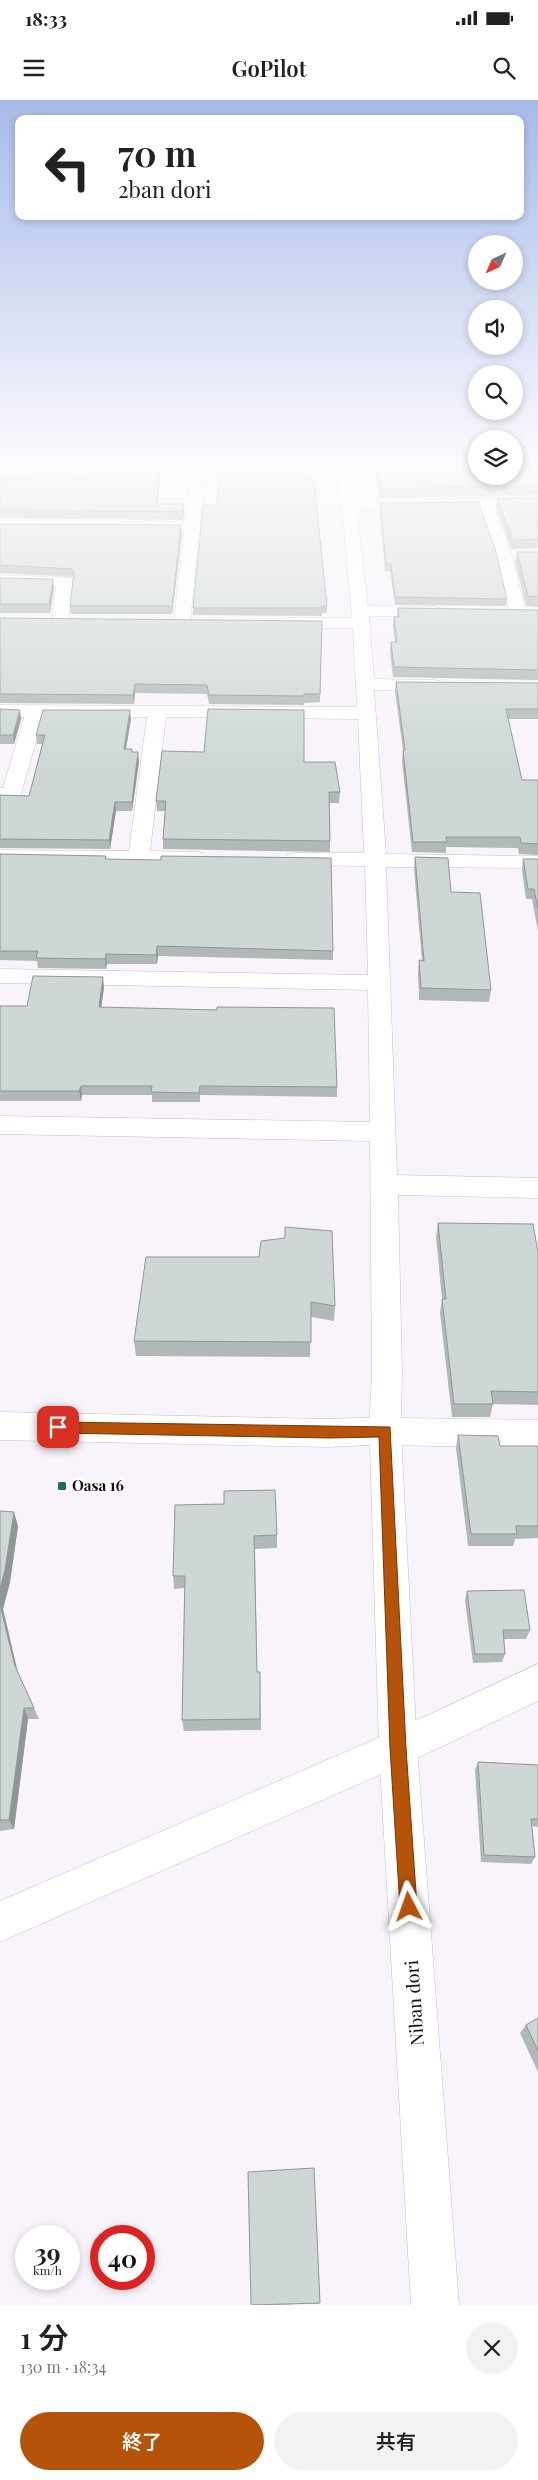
<!DOCTYPE html>
<html lang="ja">
<head>
<meta charset="utf-8">
<style>
	:root { --surface:#fff; --page:#f2f2f2; --text:#202124; --muted:#757577; --accent:#b45309 }
	body { margin:0; font-family:"Playfair Display","Noto Sans JP",serif; background:var(--page); color:var(--text); height:100vh; display:flex; flex-direction:column; font-size:19px; white-space:nowrap }
	* { box-sizing:border-box; margin:0 }
	p { font-size:16px; color:var(--muted) }
	.icon { flex:none; width:28px; height:28px; fill:none; stroke:currentColor; stroke-width:2; stroke-linecap:round; stroke-linejoin:round }
	.map { position:relative; height:2205px; overflow:hidden }
	.drawer { display:flex; flex-direction:column; background:var(--surface); flex:1 }
	.drawer>* { flex:none }
	.banner { position:absolute; left:15px; top:15px; width:509px; height:105px; border-radius:10px; box-shadow:0 2px 8px #0003; background:#fff; color:var(--text); overflow:hidden }
	.needle { width:32px; rotate:225deg }
	.tools { position:absolute; left:468px; top:135px; display:grid; gap:10px }
	.tools a { display:grid; place-items:center; width:55px; height:55px; border-radius:50%; background:var(--surface); box-shadow:0 2px 8px #0003; font-size:25px }
	.speed { position:absolute; left:15px; top:2125px; display:flex; gap:10px; font-size:25px; font-weight:700; text-align:center }
	.speed>* { display:grid; place-content:center; width:65px; height:65px; border-radius:50%; background:var(--surface); box-shadow:0 2px 8px #0003; line-height:1 }
	.speed small { font-size:12px; font-weight:400 }
	.speed .limit { border:8px solid #d22; background:#fff; color:#111 }
	.pin { position:absolute; display:grid; place-items:center; width:42px; height:42px; color:#fff; margin:-21px; border-radius:10px; box-shadow:0 2px 8px #0006 }
	.me { position:absolute; width:55px; margin:-28px; rotate:356deg; stroke-linejoin:round; filter:drop-shadow(0 0 4px #0008) }
	.turn { display:flex; align-items:center; gap:18px; height:105px; padding:0 20px; font-size:22px }
	.turn .icon { width:65px; height:65px; stroke-width:2.5 }
	.turn b { display:block; font-size:35px; line-height:42px }
	.round { display:grid; place-items:center; flex:none; width:52px; height:52px; border-radius:26px; background:var(--page) }
	.headline { display:flex; align-items:center; justify-content:space-between; height:85px; padding:0 20px }
	h1 { font-size:30px; font-weight:600; line-height:38px }
	.primary-button { display:flex; gap:10px; margin-top:auto; padding:10px 20px }
	.primary-button a { flex:1; height:58px; border-radius:30px; background:var(--accent); color:#fff; font-size:20px; font-weight:600; line-height:58px; text-align:center }
	.primary-button a+a { background:var(--page); color:var(--text) }
	.status { display:flex; justify-content:space-between; align-items:center; height:35px; padding:0 25px; background:var(--surface); direction:ltr }
	.status svg { height:14px; fill:currentColor }
	header { display:flex; justify-content:space-between; align-items:center; height:65px; padding:0 20px; background:var(--surface); font-size:22px; font-weight:600 }
	.map>svg:first-child { display:block }
</style>
</head>
<body>
<div class="status"><b>18:33</b><svg viewBox="0 0 49 12"><path d="M0 12V9h3v3zM5 12V6h3v6zM10 12V3h3v9zM15 12V0h3v12zM26 1h20v11H26zM47 4h2v5h-2z"/></svg></div>
<header><svg class="icon" aria-label="menu" viewBox="0 0 24 24"><path d="M4 6h16M4 12h16M4 18h16"/></svg>GoPilot<svg class="icon" aria-label="search" viewBox="0 0 24 24"><circle cx="10" cy="10" r="6"/><path d="M15 15l6 6"/></svg></header>
<div class="map">
<svg width="538" height="2205" viewBox="0 0 538 2205">
	<rect width="100%" height="100%" fill="#f9f4fb"/>
	<g fill="none" stroke-linecap="round" stroke-linejoin="round">
		<g stroke="#c5c0c6" stroke-width="1">
			<path id="street" d="M183 362H288L281 366 206 369 190 522 188 526H176L174 522 184 431H144L136 426 144 421 185 422 192 370 0 377V369Z
				M334 362H348L355 400 538 397V405L493 406 512 456 526 513 524 517H512L510 513 496 456 478 407 356 409 368 506 434 507 440 508 442 512 440 516 434 517 369 516 374 579 434 580 440 581 443 585 440 589 434 590H374L386 754 538 756V768L386 767 397 1075 538 1078V1098L398 1095 402 1273 401 1318 538 1320V1348L385 1345 374 1341 369 1331 372 1273 370 1041 0 1034V1016L370 1022 368 890 0 883V869L368 875 365 766 294 765 287 763 283 759 287 755 294 753H364L358 619 166 617 150 751 198 752 205 754 209 758 205 762 139 764 0 762V750L129 751 147 617H43L21 694 18 698 0 700V688H3L24 617H0V605L357 607 353 528H286L280 527 278 523 280 519 286 518H352L344 428Z
				M0 475 71 478 73 481 68 521 66 525H54L52 521 56 486 0 485Z
				M538 1564V1601L411 1661 0 1842V1801L385 1635Z"/>
		</g>
		<g stroke="#c5c0c6" stroke-width="1">
			<path id="secondary" d="M0 1312 329 1319 385 1317 396 1321 401 1331 417 1648 459 2205H411L379 1648 370 1345 329 1347 0 1340Z"/>
		</g>
		<use href="#street" fill="#fff" fill-rule="evenodd"/>
		<use href="#secondary" fill="#fff" fill-rule="evenodd"/>
	</g>
	<path fill="#b1b9b8" d="M371 362H538V395L378 398 379 386 371 369Z
		M292 371 298 378 327 506V513H322V516L193 515V508L217 405Z
		M0 377H160L158 404 184 412 183 420 0 418Z
		M538 398V448L511 449 496 408 497 399Z
		M380 403 507 499 506 506 395 505 390 471H385L380 410Z
		M0 424 181 425 182 433 172 514H71L70 506 73 478V477L0 473Z
		M517 452H538V507L526 506 515 462Z
		M0 478 54 488 50 513H0Z
		M398 508 538 510V580L393 577 390 552 391 542H395L393 527 394 517H397Z
		M0 518 322 521 320 602 304 603V605L209 604 207 594 135 593 134 604 0 603Z
		M396 582 538 583V619H508L522 680H538V755L519 754 518 748 446 747V753L412 752 402 661 403 650 395 592Z
		M0 609 21 619 14 644H0Z
		M131 619 126 649 132 652 139 661 132 711H116L110 749 0 748V695L29 696 42 644H37L36 635Z
		M304 662 340 692 339 703H329L330 741V752L163 749V739L165 711H157L156 701Z
		M0 754 106 759 333 851V860L158 856 157 864H107L106 869 38 868 37 861 0 860Z
		M415 757 451 792 491 890 489 902 419 900 418 872 419 860 422 861 414 769Z
		M523 759H538V831L532 799H526L522 770Z
		M104 887 101 908 337 987V997L200 995V1002H152V995H82L81 1001H0V906H27Z
		M438 1123 538 1152V1305L493 1304 490 1317H452L440 1213 442 1199 436 1137Z
		M146 1157 335 1206 334 1221 311 1217 310 1257 136 1256 134 1241Z
		M458 1335 500 1346H538V1438L515 1439 513 1446H468L456 1348Z
		M175 1405 277 1435V1448L255 1449 257 1572H260L261 1630 184 1631 182 1620 185 1488 174 1489 173 1476Z
		M0 1411 18 1426 10 1482 3 1509 18 1573 34 1608 39 1619H28L14 1729 0 1731Z
		M467 1491 530 1530 526 1539H504L505 1554 502 1562 473 1563 465 1500Z
		M478 1662 538 1665V1727L532 1726 535 1757 531 1764 481 1762 475 1670Z
		M538 1918V1972L520 1933 526 1925Z
		M319 2203 276 2205H251L320 2203Z"/>
	<path fill="#909696" d="M160 369V377L157 412 156 404Z
		M184 404V412L183 420V412Z
		M181 425 182 433 172 514V506Z
		M53 479 54 488 50 513 49 504Z
		M135 584V593L134 604 133 595Z
		M20 610 21 619 14 644 13 635Z
		M130 610 131 619 124 659V649Z
		M138 652 139 661 132 711V702Z
		M115 702 116 711 110 749 109 740Z
		M157 846 158 856 157 864 156 855Z
		M106 854 107 864 106 869 105 859Z
		M103 877 104 887 100 917 99 907Z
		M81 986 82 995 81 1001 79 991Z
		M14 1412 18 1426 10 1482 3 1509 19 1578 15 1566 0 1505V1489Z
		M24 1608 28 1619 14 1729 9 1720Z"/>
	<path fill="#ced7d6" stroke="#909696" d="M372 362H476V376H514V362H538V386L379 389V377Z
		M232 367 291 368 292 371H297L298 378 314 379 327 506H322V508H193L203 405H217L219 379H227Z
		M127 369H160L156 404H184L183 412 0 410V377H86L87 375 126 374Z
		M538 398V439L513 440 497 399Z
		M478 402 495 449 507 499 395 497 391 464H386L380 403Z
		M0 424 181 425 172 506H70L74 473 72 469 0 465Z
		M517 452H538V497L528 496Z
		M0 478 53 479 49 504H0Z
		M398 508 538 510V570L394 567 391 542H397L394 517H399Z
		M0 518 322 521 320 594H304V596L209 595 207 585 135 584 133 595 0 594Z
		M396 582 538 583V609H506L522 680H538V744L521 743 520 737H446L447 742H413L403 650H405Z
		M0 609 20 610 13 635H0Z
		M208 609 304 610V662H335L340 692H329L330 741 163 739 166 701H156L162 651 204 652Z
		M43 610H130L124 649H132V652H138L132 702H115L109 740 0 739V695L29 696 45 635H36Z
		M0 754 106 756 105 759 161 760V756L331 758 333 851 157 846 156 855 106 854 105 859 36 858 38 851H0Z
		M415 757 448 758 451 792 480 793 491 890 421 888 419 860 424 861Z
		M523 759H538V809L534 789H528Z
		M33 876 103 877 99 907 217 910V907L334 908 337 987 200 986 199 993 151 992 152 986H81L79 991H0V906H27Z
		M438 1123 533 1124 538 1152V1292L491 1291 493 1304H454L442 1199H446Z
		M285 1127 332 1131 335 1206 311 1202V1242L134 1241 146 1157H259L261 1141 285 1138Z
		M458 1335 498 1336 500 1346H538V1426H516L517 1434H471Z
		M275 1390 277 1435 254 1436 257 1572H260V1619L182 1620 185 1476H173L175 1405 224 1404V1391Z
		M0 1411 14 1412 5 1470 0 1489Z
		M524 1490 530 1530H503L505 1554H475L467 1491Z
		M0 1505 15 1566 34 1608H24L9 1720H0Z
		M478 1662 538 1665V1719H531L535 1757 484 1755Z
		M538 1918V1951L526 1925Z
		M314 2068 320 2203 251 2205 248 2072Z"/>
	<linearGradient id="sky" x2="0" y2="1"><stop stop-color="#a6baea"/><stop offset="0.54" stop-color="#fcfafd"/><stop offset="1" stop-color="#fcfafd" stop-opacity="0"/></linearGradient>
	<rect width="538" height="670" fill="url(#sky)"/>
	<path fill="#b45309" stroke="#753606" d="M58 1322 390 1327 406 1648 417 1807 415 1813 409 1815 403 1813 400 1807 390 1648 379 1337 329 1338 58 1333 53 1331 51 1327 53 1323Z"/>
	<rect fill="#1d6861" stroke="#fff" stroke-width="2" x="57" y="1381" width="10" height="10" rx="2.5"/>
	<g text-anchor="middle" stroke-width="5" stroke-linejoin="round" paint-order="stroke">
		<g font-size="15" font-weight="bold" fill="#100e10" stroke="#fff" text-anchor="start">
			<text x="72" y="1391">Oasa 16</text>
		</g>
		<g font-size="18" fill="#100e10" stroke="#fff">
			<text transform="translate(415 1903) rotate(-94)" y="6">Niban dori</text>
		</g>
	</g>
</svg>
<div class="tools">
<a><svg class="needle" viewBox="-14 -14 28 28"><path d="M0-13l5 13h-10z" fill="#e53935"/><path d="M0 13l5-13h-10z" fill="#757577"/></svg></a>
<a><svg class="icon" aria-label="sound" viewBox="0 0 24 24"><path d="M4 9h4l5-4v14l-5-4H4zM17 9q2 3 0 6"/></svg></a>
<a><svg class="icon" aria-label="search" viewBox="0 0 24 24"><circle cx="10" cy="10" r="6"/><path d="M15 15l6 6"/></svg></a>
<a><svg class="icon" aria-label="layers" viewBox="0 0 24 24"><path d="M12 4l9 5-9 5-9-5zM3 14l9 5 9-5"/></svg></a>
</div>
<div class="speed"><div>39<small>km/h</small></div><div class="limit">40</div></div>
<div class="pin" style="left:58px;top:1327px;background:#d93025"><svg class="icon" aria-label="arrive" viewBox="0 0 24 24"><path d="M6 21V4h12l-3 4 3 4H6"/></svg></div>
<svg class="me" style="left:409px;top:1807px" viewBox="-20 -20 40 40"><path d="M0-17L14 15 0 8-14 15z" fill="#b45309" stroke="#fff" stroke-width="4"/></svg>
<div class="banner">
<div class="turn"><svg class="icon" aria-label="left" viewBox="0 0 24 24"><path d="M17 20v-9H6M10 6l-5 5 5 5"/></svg><div><b>70 m</b>2ban dori</div></div>
</div>
</div>
<section class="drawer">
<div class="headline"><div><h1>1 分</h1><p>130 m · 18:34</p></div><a class="round"><svg class="icon" aria-label="close" viewBox="0 0 24 24"><path d="M6 6l12 12M18 6L6 18"/></svg></a></div>
<div class="primary-button"><a>終了</a><a>共有</a></div>
</section>
</body>
</html>
